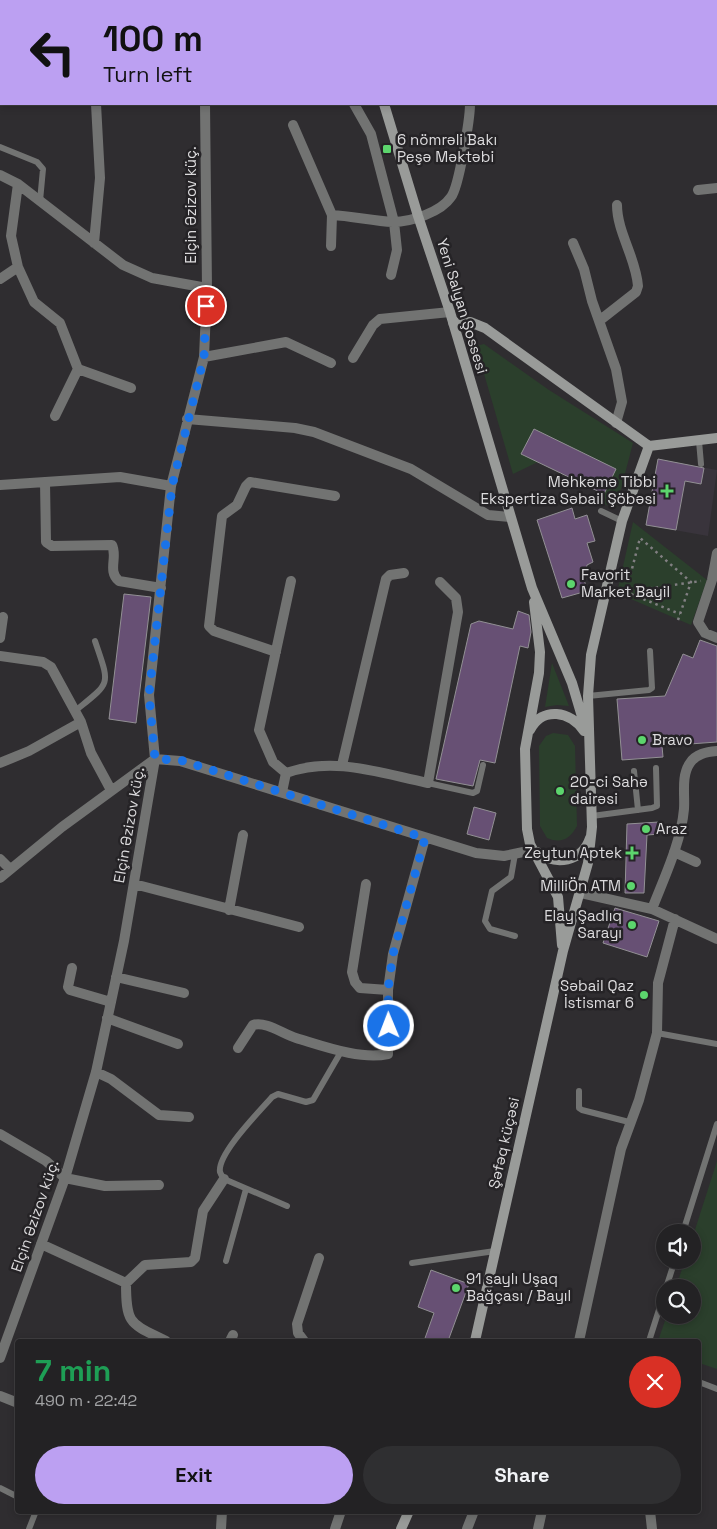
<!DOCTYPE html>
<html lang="en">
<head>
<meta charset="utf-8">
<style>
	:root { --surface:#232224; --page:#2f2f31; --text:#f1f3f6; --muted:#a3a4a6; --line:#403f41; --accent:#bca0f2 }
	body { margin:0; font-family:"Space Grotesk",sans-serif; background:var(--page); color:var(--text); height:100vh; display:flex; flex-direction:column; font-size:19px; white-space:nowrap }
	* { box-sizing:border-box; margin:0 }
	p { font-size:16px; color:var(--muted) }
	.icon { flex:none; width:28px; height:28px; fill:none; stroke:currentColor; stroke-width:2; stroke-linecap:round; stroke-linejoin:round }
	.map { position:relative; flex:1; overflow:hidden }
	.drawer { position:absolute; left:15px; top:1339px; width:686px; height:175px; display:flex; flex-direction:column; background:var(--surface); border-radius:5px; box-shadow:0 2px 8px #0003,0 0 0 1px var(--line) }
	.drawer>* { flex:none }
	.banner { position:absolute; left:0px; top:0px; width:718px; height:105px; box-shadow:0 2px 8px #0003,0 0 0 1px var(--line); background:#bca0f2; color:#111; overflow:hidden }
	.fabs { position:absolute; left:656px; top:1224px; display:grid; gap:10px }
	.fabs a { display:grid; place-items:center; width:45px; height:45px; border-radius:50%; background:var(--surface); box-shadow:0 2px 8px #0003,0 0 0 1px var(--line); font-size:25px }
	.pin { position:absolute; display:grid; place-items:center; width:42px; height:42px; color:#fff; margin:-21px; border:2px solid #fff; border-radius:50%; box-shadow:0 1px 5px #0007 }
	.me { position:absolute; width:55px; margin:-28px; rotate:359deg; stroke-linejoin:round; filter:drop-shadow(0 0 4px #0008) }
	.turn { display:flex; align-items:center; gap:18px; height:105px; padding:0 20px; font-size:22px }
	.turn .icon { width:65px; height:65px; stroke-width:2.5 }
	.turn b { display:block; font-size:35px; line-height:42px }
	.round { display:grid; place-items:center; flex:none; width:52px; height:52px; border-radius:26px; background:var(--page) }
	.overview { display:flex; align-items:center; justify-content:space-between; height:85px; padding:0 20px }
	h1 { font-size:30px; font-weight:700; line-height:38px; color:#1e9e55 }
	.action { display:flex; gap:10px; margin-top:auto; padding:10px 20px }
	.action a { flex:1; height:58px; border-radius:30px; background:var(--accent); color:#111; font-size:20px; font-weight:700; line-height:58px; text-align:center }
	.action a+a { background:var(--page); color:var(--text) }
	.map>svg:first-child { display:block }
</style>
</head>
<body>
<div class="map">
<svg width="717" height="1529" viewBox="0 0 717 1529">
	<rect width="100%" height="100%" fill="#2f2d30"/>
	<path fill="#39343c" d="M658 459 717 470 708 536 646 525Z"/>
	<path fill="#2b3f2c" d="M484 344 549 390 633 443 616 508 601 503 604 494 538 462 513 474 476 346Z
		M633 522 707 580 691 625 617 593Z
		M552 663 569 706 557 705 545 707Z
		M553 733 568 735 575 746 577 826C570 839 561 844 547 838L540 826 539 746 546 736Z
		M717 1161V1369L699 1363V1341H658L667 1315H692V1288L676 1287 685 1260H692L693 1236Z"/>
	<path fill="#675074" stroke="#929094" d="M534 429 616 469 604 494 521 454Z
		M658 459 704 468 701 484 685 481 676 530 646 525Z
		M572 508 575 519 587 515 595 541 587 543 593 562 587 565 584 579 587 591 562 598 537 520Z
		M124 594 151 597 136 723 109 719Z
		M518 611 529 615 531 632 528 648 520 646 495 763 480 760 473 786 436 779 471 624 479 621 513 629Z
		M700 640 717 646V742L662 746 663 757 622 760 617 699 665 696 683 654 693 658Z
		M474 807 496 813 489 840 467 834Z
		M659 822 660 834 647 835 644 893H625L627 824Z
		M615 908 659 921 647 957 603 943Z
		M431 1270 469 1284 448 1341H424L434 1313 418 1307Z"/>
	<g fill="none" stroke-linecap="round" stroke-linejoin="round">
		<path stroke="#817f82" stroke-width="2.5" stroke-dasharray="2.5 4" stroke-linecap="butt" d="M526 0V1
			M617 593 701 581
			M678 620 691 582 640 538 626 592 680 614"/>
		<path stroke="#727372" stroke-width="6" d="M0 147 37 162 43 169 40 201
			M699 441 701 464
			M601 511 622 521
			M588 696 649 690 652 688 650 651
			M75 711C112 681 110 686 95 641
			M634 771 638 810
			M428 783 473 793 477 791 483 765
			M592 816 652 808 657 806 656 768
			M515 936 490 929 485 921 492 891 511 877 515 854
			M657 1033 717 1044
			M579 1091V1108L582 1110 629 1122
			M287 1206 224 1179C223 1177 221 1175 220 1172 217 1154 260 1111 272 1097L278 1094 306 1102 313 1100 342 1050
			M683 1232 717 1124
			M226 1261 246 1189
			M412 1263 495 1251
			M666 1288 675 1260
			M649 1341 665 1291
			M699 1382 717 1389
			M0 1488 18 1497
			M29 1529 36 1511"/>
		<path stroke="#727372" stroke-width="10" d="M204 0 205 1
			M309 0 310 1
			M668 0V1
			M354 104 371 134 394 222 397 250 391 275
			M293 125 332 215 331 246
			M0 175 18 184 123 265 152 278 207 288
			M18 184 11 236 18 267 34 302 60 323 78 369 55 416
			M698 190 717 188
			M332 215C352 216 373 221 393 222 411 222 441 212 451 197 459 187 470 118 470 104
			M94 243 100 178 96 104
			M573 243 584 269 592 301 616 369 622 402 616 423
			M0 279 18 267
			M599 321 636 292 638 286C636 258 617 232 617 205
			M204 357 286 342 331 363
			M353 358 373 325 380 319 450 312
			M78 369 131 388
			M187 419 295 428 314 432 411 469 488 515 510 517
			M45 482 46 542 52 546 112 545C118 557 107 571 119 581L161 588
			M0 485 120 477 171 486
			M717 553 712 580 698 622 705 633 717 638
			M0 638 3 617
			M276 652 214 631 209 626 222 516 237 505 246 486 250 482 335 496
			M0 656 43 662 51 667 81 722 91 753 111 790
			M0 763 29 751 81 722
			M342 765 386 579 390 575 404 573
			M286 773C334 756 379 773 428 783L458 612 456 598 440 582
			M282 792 286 773 273 762 259 730 291 581
			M674 852 696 862
			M0 859 10 869
			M0 878 62 827 155 759 180 761 476 853 504 856 533 850
			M134 884 299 927
			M366 884 352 972 355 982 360 988 388 990
			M581 893 652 909 717 939
			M652 909C664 878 681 843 684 809 685 794 681 776 690 763 696 754 706 752 717 751
			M229 910 243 835
			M72 968 68 987 70 990 111 1002
			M116 977 184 993
			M107 1018 178 1044
			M238 1048 253 1025C266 1021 283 1034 296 1038 323 1046 360 1060 388 1054V990L393 954 425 838
			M96 1072 111 1079 159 1115 189 1117
			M0 1134 46 1161 65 1178 105 1186 159 1185
			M41 1244 126 1283
			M166 1341C130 1323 126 1325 126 1283L145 1265 191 1262 195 1258 203 1211 224 1179
			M230 1341 233 1335
			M304 1341 298 1333 297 1324 319 1258
			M579 1341 621 1149 639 1100 657 1033 658 983 675 919
			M0 1358 65 1178 96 1072 124 941 155 759 149 695 171 486 204 357 207 288 205 104
			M0 1396 18 1403
			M650 1511 652 1529
			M221 1529 222 1511
			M335 1529 341 1511
			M467 1529 474 1511
			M538 1529 542 1511"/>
		<path stroke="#999b99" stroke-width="10" d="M353 0 354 1
			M384 104 418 216 450 312 532 588 572 683 586 730
			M453 323 470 322 485 328 649 446
			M649 446 717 438
			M534 602 540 652 539 673 525 749 527 829 530 844 558 897 562 945
			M530 730C542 706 571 711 584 731
			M537 852C556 866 582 862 590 838
			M475 1341 563 951 588 863 592 827 588 696 591 655 622 521 649 446
			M401 1529 409 1511"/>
	</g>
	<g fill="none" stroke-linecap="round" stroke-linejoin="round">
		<path stroke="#1a73e8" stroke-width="9" stroke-dasharray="0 16.2" d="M206 306 204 357 172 486 149 695 155 759 180 760 425 838 393 954 388 990 389 1026"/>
	</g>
	<g fill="#5cd56d" stroke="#252326" stroke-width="2">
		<rect x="382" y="144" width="10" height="10" rx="2.5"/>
		<path d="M664.5 483.5h5v5h5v5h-5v5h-5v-5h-5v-5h5z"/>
		<circle cx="571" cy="584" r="5"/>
		<circle cx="642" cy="740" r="5"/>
		<circle cx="560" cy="791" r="5"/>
		<circle cx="646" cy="829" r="5"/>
		<path d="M629.5 845.5h5v5h5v5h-5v5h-5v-5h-5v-5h5z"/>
		<circle cx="631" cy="886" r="5"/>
		<circle cx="632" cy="925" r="5"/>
		<circle cx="644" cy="995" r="5"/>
		<circle cx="456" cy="1288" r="5"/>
	</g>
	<g text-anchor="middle" stroke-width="5" stroke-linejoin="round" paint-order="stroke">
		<g font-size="15" fill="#dcdbdd" stroke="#252326" text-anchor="start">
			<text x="397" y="145">6 nömrəli Bakı<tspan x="397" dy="17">Peşə Məktəbi</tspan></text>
			<text x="656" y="487" text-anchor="end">Məhkəmə Tibbi<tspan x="656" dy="17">Ekspertiza Səbail Şöbəsi</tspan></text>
			<text x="581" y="580">Favorit<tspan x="581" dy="17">Market Bayil</tspan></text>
			<text x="652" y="745">Bravo</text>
			<text x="570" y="787">20-ci Sahə<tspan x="570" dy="17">dairəsi</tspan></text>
			<text x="656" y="834">Araz</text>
			<text x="622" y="858" text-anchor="end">Zeytun Aptek</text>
			<text x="621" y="891" text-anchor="end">MilliÖn ATM</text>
			<text x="622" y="921" text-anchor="end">Elay Şadlıq<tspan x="622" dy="17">Sarayı</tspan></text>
			<text x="634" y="991" text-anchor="end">Səbail Qaz<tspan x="634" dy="17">İstismar 6</tspan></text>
			<text x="466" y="1284">91 saylı Uşaq<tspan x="466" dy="17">Bağçası / Bayıl</tspan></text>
		</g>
		<g font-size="15" fill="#dcdbdd" stroke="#252326">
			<text transform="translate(191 205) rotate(-90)" y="5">Elçin Əzizov küç.</text>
			<text transform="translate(462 306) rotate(73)" y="5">Yeni Salyan Şossesi</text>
			<text transform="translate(129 825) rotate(-80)" y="5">Elçin Əzizov küç.</text>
			<text transform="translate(504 1143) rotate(-77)" y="5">Şəfəq küçəsi</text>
			<text transform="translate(35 1216) rotate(-71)" y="5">Elçin Əzizov küç.</text>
		</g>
	</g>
</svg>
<div class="fabs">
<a><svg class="icon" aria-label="sound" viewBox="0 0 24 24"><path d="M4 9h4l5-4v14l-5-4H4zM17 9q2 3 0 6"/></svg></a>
<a><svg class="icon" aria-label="search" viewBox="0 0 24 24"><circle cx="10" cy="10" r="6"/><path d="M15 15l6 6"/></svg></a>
</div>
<div class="pin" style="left:206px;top:306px;background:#d93025"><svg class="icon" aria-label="arrive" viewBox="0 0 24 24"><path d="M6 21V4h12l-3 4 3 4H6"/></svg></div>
<svg class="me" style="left:389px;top:1026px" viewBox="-20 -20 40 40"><circle r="17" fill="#1a73e8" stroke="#fff" stroke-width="3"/><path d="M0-11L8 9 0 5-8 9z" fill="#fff"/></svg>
<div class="banner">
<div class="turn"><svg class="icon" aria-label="left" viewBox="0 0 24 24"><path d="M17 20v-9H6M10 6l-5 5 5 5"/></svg><div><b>100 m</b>Turn left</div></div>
</div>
<section class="drawer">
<div class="overview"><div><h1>7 min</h1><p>490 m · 22:42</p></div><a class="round" style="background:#d93025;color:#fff"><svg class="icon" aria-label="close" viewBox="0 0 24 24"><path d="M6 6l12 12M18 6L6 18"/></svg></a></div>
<div class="action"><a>Exit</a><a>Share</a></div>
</section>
</div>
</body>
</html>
